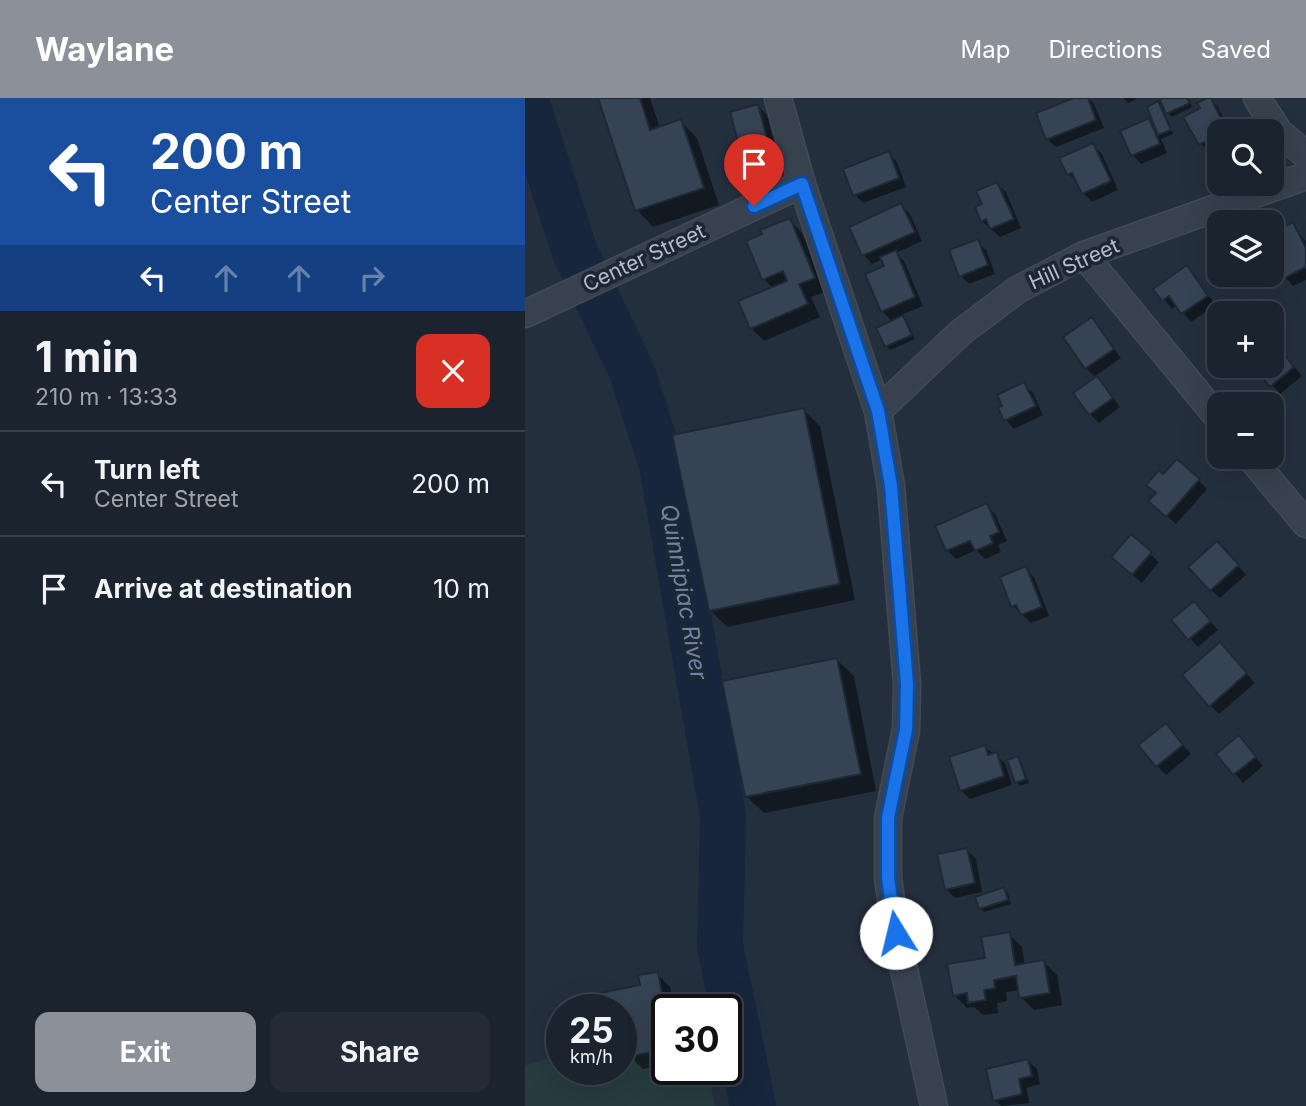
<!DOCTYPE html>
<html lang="en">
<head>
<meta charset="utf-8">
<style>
	:root { --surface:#1b232e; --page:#242b36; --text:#f1f3f6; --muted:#a0a4aa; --line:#39404a; --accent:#8c9099 }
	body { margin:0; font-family:Inter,sans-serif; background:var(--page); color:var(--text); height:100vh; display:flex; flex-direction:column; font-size:26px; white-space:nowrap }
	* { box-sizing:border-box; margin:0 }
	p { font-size:23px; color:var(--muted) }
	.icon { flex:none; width:38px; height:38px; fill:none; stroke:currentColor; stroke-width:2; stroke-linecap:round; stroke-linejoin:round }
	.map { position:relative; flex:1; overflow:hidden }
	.details { display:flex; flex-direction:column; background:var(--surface); width:525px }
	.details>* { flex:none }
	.banner { background:#1a4fa0; color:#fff; overflow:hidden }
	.controls { position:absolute; left:682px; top:21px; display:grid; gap:14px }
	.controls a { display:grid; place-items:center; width:77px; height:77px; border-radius:14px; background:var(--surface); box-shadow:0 7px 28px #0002,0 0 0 2px var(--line); font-size:35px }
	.speed { position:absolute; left:21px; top:896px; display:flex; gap:14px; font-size:35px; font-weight:700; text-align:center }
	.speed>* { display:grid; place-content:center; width:91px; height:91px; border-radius:50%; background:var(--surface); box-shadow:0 7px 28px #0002,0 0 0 2px var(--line); line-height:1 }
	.speed small { font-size:18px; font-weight:400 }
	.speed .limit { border:4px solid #111; border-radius:10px; background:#fff; color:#111 }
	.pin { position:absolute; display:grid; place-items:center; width:60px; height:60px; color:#fff; margin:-72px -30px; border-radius:50% 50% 50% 0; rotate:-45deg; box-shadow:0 0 7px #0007 }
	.pin .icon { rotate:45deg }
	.me { position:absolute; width:77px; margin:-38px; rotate:351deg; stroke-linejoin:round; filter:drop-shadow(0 0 5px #0008) }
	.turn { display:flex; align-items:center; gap:24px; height:147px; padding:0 35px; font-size:32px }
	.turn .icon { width:91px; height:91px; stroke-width:2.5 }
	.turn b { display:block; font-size:49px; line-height:60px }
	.lanes { display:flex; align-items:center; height:66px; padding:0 35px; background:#0003; justify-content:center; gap:35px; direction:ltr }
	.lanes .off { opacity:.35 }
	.round { display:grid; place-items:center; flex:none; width:74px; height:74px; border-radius:14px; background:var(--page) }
	.summary { display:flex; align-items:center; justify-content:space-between; height:119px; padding:0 35px }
	h1 { font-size:42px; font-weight:700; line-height:52px }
	.primary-button { display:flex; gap:14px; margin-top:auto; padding:14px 35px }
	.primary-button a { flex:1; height:80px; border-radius:14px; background:var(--accent); color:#fff; font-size:28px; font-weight:700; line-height:80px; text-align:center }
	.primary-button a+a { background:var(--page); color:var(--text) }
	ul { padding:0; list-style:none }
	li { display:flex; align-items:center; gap:21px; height:105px; padding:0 35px; border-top:2px solid var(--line) }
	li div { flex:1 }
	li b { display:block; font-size:26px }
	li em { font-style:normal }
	header { display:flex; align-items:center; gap:42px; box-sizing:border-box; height:98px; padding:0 35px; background:var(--accent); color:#fff }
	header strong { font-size:33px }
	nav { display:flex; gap:38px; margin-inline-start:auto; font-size:24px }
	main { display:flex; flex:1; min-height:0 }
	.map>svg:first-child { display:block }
</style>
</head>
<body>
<header>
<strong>Waylane</strong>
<nav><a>Map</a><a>Directions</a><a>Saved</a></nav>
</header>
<main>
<section class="details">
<div class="banner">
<div class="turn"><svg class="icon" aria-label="left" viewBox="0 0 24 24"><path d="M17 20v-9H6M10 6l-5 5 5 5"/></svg><div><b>200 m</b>Center Street</div></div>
<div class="lanes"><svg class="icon" aria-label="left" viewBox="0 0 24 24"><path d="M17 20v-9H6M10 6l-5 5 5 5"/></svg><svg class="icon off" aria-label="ahead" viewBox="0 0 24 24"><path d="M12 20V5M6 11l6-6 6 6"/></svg><svg class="icon off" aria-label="ahead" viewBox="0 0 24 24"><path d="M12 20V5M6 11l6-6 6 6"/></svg><svg class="icon off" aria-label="right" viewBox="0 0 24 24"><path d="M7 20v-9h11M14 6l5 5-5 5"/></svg></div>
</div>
<div class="summary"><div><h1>1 min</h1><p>210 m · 13:33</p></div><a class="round" style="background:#d93025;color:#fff"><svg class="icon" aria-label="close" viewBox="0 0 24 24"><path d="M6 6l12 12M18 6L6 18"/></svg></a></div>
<ul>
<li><svg class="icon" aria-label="left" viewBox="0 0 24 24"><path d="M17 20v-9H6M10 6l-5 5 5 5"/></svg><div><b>Turn left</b><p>Center Street</p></div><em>200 m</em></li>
<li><svg class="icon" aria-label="arrive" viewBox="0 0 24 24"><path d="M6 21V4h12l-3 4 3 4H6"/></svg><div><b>Arrive at destination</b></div><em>10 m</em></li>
</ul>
<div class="primary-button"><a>Exit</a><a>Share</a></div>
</section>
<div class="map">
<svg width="781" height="1008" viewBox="0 0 781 1008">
	<rect width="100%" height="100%" fill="#242f3e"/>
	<path fill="#263c3f" d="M0 0H15L71 151 37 170 0 53Z
		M142 928V971H182L190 1008H0V967L37 957V971H96V941Z"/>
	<path fill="#0007" d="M75 0H125L135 30 155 23 172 40 194 107 128 129 112 112Z
		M554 0H563L569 6 579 30 531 49 522 41Z
		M598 0H612L604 5Z
		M642 0H663L667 9 647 19 643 15Z
		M685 1 693 9 704 32 695 33V49L684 54 676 45 677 11Z
		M633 6 637 9 648 36 636 41 642 55 616 66 608 57 624 23 633 32Z
		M233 8 242 17 254 65 228 71 219 62Z
		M568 47 577 56 593 92 567 104 558 95 553 84 543 76Z
		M363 55 372 64 381 89 338 105 330 97Z
		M472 86 481 94 496 130 475 139 457 123 459 107Z
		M376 107 385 116 397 143 371 155 379 163 398 208 376 217 382 223 390 241 365 252 361 248 368 224 357 213 361 169 357 161 347 166 339 157Z
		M265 122 277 135 302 193 286 199 295 219 239 243 226 230 248 190 239 181Z
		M768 127 781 144V182L768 188 760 179Z
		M452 143 461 152 470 176 444 186 436 178Z
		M662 169 691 207 666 224 652 207 647 211 631 191Z
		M567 222 596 260 570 278 581 289 595 309 574 325 565 316 572 281 561 270Z
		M751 247 777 278 755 296 731 268H747Z
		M499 286 508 295 518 317 489 331 481 322 475 311Z
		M278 311 295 328 330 502 202 529 185 512Z
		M639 379 673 382 682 391 651 426 626 403 633 396Z
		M462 408 470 416 482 443 473 447 476 454 460 461 451 452 431 461 422 452Z
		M606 439 634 464 617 485 597 468Z
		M701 454 721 477 695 500 686 492Z
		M500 470 509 479 524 518 506 525 488 508Z
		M677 514 693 532 673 549 649 522Z
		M704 555 730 585 694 616 685 607Z
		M312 562 329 578 351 693 239 715 222 699Z
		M649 636 666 656 641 677 632 668Z
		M722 648 738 668 718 685 693 656Z
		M460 649 480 665 487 687 445 701 436 692Z
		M492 660 496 664 504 685 495 688 491 684Z
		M442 752 451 761 457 794 430 800 421 791Z
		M479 791 483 795 486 806 459 814 455 810Z
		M484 836 497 849 500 867 519 864 532 877 537 907 509 912 496 899 495 892 481 894 482 903 472 905 473 915 458 917 449 909 442 910 429 897Z
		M132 876 145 889 150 912H142V966L118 971 105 958 104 953 96 955V912Z
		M503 963 512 971 515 986 501 990 505 1005 476 1008 470 1002Z"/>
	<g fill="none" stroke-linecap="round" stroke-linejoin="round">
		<path stroke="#17263c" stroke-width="46" d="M0 0 50 154 107 274 137 367 198 718 195 848 228 1008"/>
	</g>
	<path fill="#364354" stroke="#1f2835" stroke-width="2" d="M73 0H115L125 32 156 21 179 90 110 113Z
		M549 0H563L571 22 521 42 511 15Z
		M638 0H662L665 5 641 16 635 2Z
		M682 0H686L697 23 688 27 693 37 674 47 658 19 675 10 672 5Z
		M633 3 646 32 633 37 622 9Z
		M233 6 246 56 218 63 205 14Z
		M624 20 635 46 606 58 595 33Z
		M568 45 586 83 557 96 547 75 542 77 534 60Z
		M364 53 374 80 328 98 318 71Z
		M472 84 489 121 465 131 461 121 456 124 450 109 457 106 451 93Z
		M376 105 390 134 337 158 324 129Z
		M265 120 290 180 274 186 283 206 225 231 213 203 262 183 258 173 237 182 221 143 237 136 235 132Z
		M768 124 781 150V169L758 181 747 158V135Z
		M453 141 463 167 434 179 424 152Z
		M371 152 390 199 356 214 340 176 359 168 355 159Z
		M662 167 683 198 656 216 644 198 637 203 628 191Z
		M378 217 387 237 360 249 351 230Z
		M567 219 589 251 560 271 538 239Z
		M747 241 769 269 745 289 728 268H747Z
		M572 278 588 300 564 317 548 295Z
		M499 284 511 308 479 323 473 310 477 308 472 297Z
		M279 310 315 486 184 513 147 337Z
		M652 361 675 381 641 419 623 403 631 395 621 387 634 372 638 376Z
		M462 405 474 434 465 438 468 445 450 453 445 443 421 453 410 428Z
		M606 436 627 454 607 477 586 459Z
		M692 443 714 467 685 493 663 469Z
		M501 468 517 509 496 517 491 507 486 509 475 479Z
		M669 503 686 523 663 542 646 522Z
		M695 544 722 575 684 609 657 577Z
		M312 560 336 676 220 699 197 583Z
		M641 625 658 647 631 669 613 647Z
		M714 637 731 659 708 677 691 656Z
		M460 647 463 657 472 654 479 678 435 693 424 659Z
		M493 658 501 681 490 685 482 662Z
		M442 750 450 785 420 792 412 756Z
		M479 789 483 802 454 811 450 799Z
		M485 834 490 867 519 862 525 895 494 900 491 878 469 882 470 890 459 892 461 902 443 905 442 895 428 898 422 866 460 860 456 839Z
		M133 874 142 920V951L103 959 99 939 96 940V912H73L70 896 115 887 113 877Z
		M503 961 507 978 494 981 497 996 468 1003 461 971Z"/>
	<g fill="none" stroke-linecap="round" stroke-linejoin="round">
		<g stroke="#414a57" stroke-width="29">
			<path id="minor" d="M253 0 277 86 353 313 366 388 382 586 381 632 363 720V780L371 835 409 1008
				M732 0 754 34 781 57
				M559 157 695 322
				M0 216 277 86
				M353 313 435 235 492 192 559 157 781 78
				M725 359 781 426"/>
		</g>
		<use href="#minor" stroke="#38414e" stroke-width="26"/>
	</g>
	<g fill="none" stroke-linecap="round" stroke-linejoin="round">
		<g stroke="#114b97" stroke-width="18">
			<path id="route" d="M229 108 277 86 353 313 366 388 382 586 381 632 363 720V780L371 835"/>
		</g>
		<use href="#route" stroke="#1a73e8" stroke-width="12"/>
	</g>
	<g text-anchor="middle" stroke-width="7" stroke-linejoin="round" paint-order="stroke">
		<g font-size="21" fill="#b4bcc9" stroke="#1d2633">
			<text transform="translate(119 160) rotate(-25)" y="7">Center Street</text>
			<text transform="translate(549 166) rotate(-24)" y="7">Hill Street</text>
		</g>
		<g font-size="23" font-style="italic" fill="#6d86a8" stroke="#1d2633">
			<text transform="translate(159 494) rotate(80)" y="8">Quinnipiac River</text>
		</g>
	</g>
</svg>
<div class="controls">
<a><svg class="icon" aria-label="search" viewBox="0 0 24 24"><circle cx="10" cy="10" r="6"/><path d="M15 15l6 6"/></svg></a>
<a><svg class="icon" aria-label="layers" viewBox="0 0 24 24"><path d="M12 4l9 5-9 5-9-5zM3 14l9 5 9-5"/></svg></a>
<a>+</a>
<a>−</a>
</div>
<div class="speed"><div>25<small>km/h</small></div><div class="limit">30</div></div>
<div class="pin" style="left:229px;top:108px;background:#d93025"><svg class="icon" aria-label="arrive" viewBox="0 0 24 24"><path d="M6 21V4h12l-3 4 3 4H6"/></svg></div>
<svg class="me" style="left:371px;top:835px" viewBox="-20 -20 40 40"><circle r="19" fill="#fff"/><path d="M0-13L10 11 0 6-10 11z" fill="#1a73e8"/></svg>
</div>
</main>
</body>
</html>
